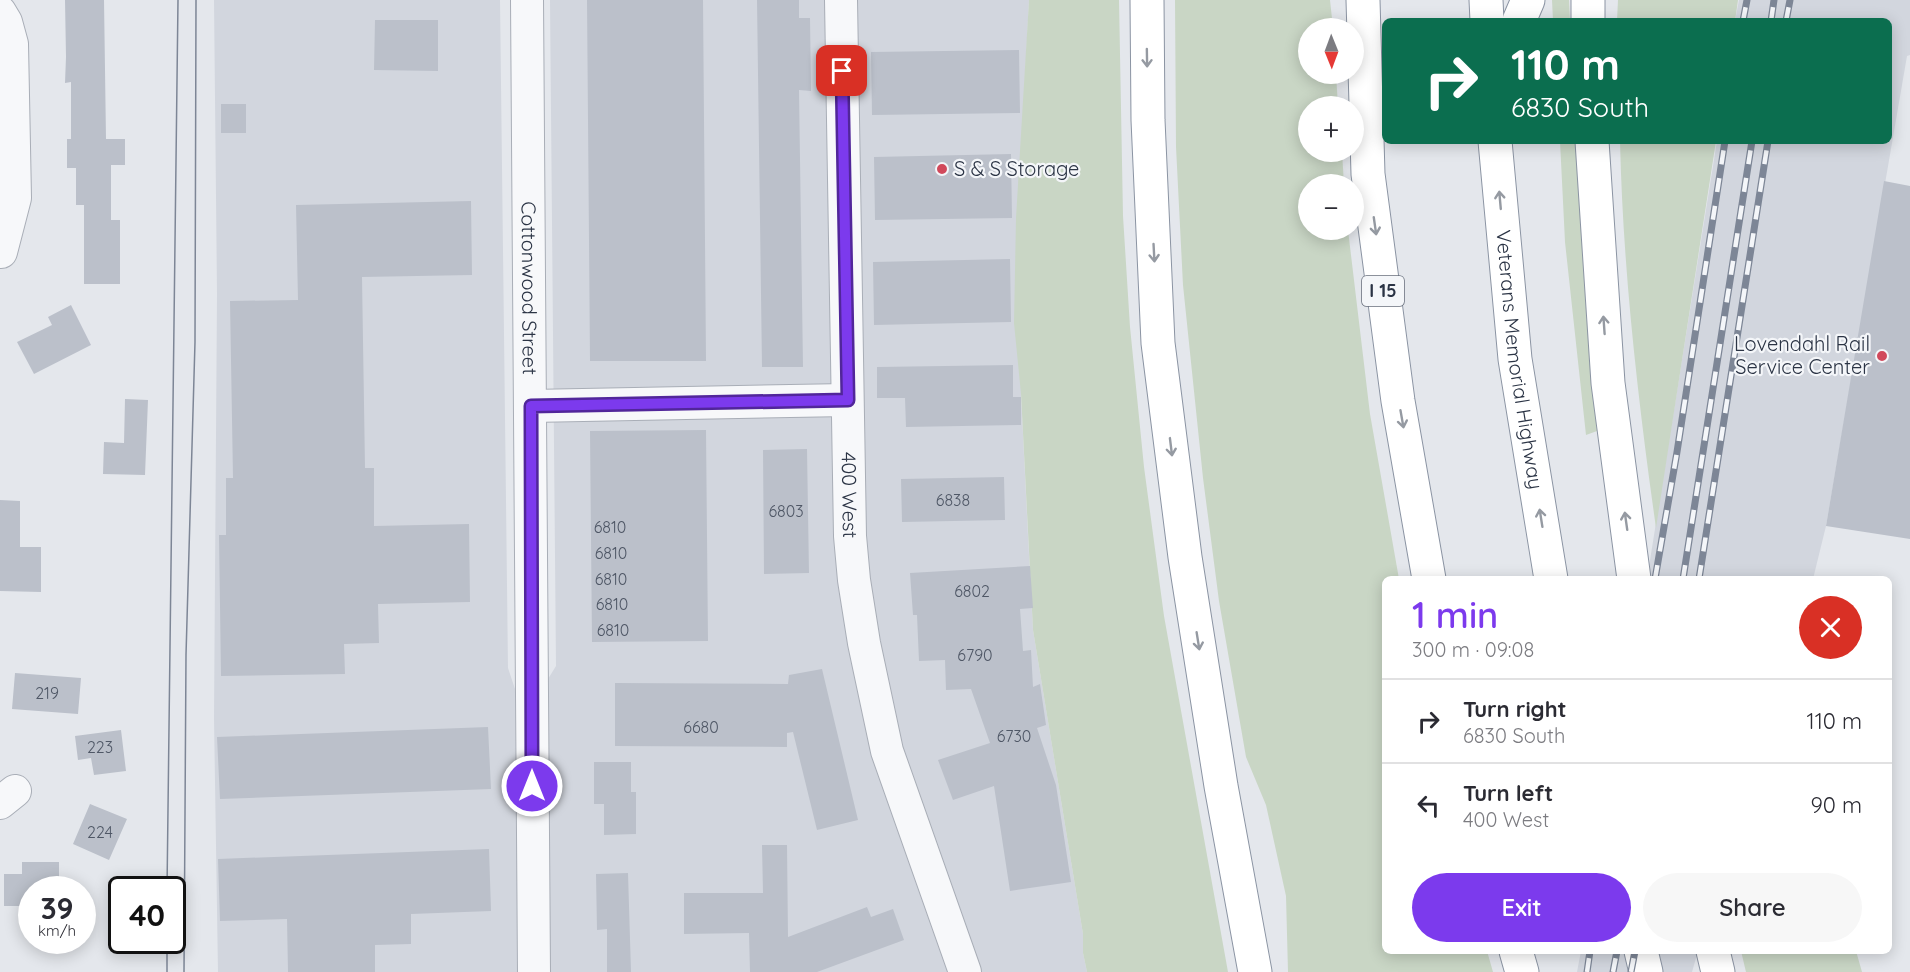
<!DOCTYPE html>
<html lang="en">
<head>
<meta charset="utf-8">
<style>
	:root { --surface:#fff; --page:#f7f7f7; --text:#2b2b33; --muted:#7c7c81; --line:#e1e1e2; --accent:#7c3aed }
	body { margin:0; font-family:Quicksand,sans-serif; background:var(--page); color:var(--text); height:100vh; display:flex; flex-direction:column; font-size:22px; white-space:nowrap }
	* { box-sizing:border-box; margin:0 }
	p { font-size:20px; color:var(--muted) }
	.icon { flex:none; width:33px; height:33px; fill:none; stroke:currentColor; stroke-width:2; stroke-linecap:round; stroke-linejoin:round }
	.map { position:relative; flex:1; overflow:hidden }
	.drawer { position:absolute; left:1382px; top:576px; width:510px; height:378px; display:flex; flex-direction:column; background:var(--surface); border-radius:9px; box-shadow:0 3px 15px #0003 }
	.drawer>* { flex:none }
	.hud { position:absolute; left:1382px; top:18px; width:510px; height:126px; border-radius:9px; box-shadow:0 3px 15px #0003; background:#0b6e4f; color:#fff; overflow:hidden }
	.needle { width:39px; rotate:179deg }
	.controls { position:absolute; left:1298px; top:18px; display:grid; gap:12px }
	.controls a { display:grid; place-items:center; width:66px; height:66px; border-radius:50%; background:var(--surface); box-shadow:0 3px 15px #0003; font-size:30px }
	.speed { position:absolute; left:18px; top:876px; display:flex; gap:12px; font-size:30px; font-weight:700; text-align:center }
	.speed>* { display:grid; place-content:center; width:78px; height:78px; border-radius:50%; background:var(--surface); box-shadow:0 3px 15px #0003; line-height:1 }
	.speed small { font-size:15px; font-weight:400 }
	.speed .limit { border:3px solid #111; border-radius:9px; background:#fff; color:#111 }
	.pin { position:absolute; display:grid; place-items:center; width:51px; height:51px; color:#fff; margin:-26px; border-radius:12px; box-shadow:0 3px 9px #0006 }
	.me { position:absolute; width:66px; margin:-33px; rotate:0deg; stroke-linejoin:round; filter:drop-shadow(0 0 4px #0008) }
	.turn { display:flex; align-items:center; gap:21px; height:126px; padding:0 30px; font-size:27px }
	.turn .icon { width:78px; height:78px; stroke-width:2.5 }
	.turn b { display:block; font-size:42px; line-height:51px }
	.round { display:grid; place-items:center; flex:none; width:63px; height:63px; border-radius:32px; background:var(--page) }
	.head { display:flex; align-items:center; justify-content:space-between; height:102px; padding:0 30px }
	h1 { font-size:36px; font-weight:600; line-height:45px; color:var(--accent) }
	.button { display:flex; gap:12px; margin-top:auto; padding:12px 30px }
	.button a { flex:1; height:69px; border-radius:36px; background:var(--accent); color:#fff; font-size:24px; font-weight:600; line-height:69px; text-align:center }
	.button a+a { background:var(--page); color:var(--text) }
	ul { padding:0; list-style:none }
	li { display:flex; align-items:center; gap:18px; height:84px; padding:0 30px; border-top:2px solid var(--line) }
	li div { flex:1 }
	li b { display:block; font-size:22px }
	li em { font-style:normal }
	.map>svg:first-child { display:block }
</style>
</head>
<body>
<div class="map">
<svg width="1910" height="972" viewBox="0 0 1910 972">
	<rect width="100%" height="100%" fill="#e4e7ec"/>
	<path fill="#d2d6de" d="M214 0H500L508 668 515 689 518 972H218L214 718 217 294Z
		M550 0H1029L1023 117 1021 394 1028 536 1033 630 1083 934V953L1087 972H550L548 679 556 666Z
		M1739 0H1910V55L1907 56 1826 526 1813 579H1647L1717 141H1888V21H1735Z
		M1581 951H1698L1692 972H1577Z"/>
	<path fill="#c9d6c5" d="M1029 0H1119L1123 216 1130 327 1144 467 1164 616 1228 972H1087L1083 953V934L1033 630 1021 394 1014 323 1016 218Z
		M1175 0H1330L1333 28H1308V74H1336L1338 106H1308V152H1342L1344 184H1308V230H1348L1370 414 1399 579H1384V951H1487L1493 972H1288L1286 896 1266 805 1246 757 1219 601 1203 478 1183 285 1176 147Z
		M1552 0H1569L1570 21H1553Z
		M1618 0H1738L1735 21H1617Z
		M1560 141H1576L1587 324 1597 431 1586 435 1565 242Z
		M1620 141H1716L1656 528C1638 400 1623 271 1620 141Z
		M1741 951H1856L1862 972H1746Z"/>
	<path fill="#bbc0ca" d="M65 0H104L106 139H125V165H111V220H120V284H84V205H76V168H67V139H71V82L65 83 66 57Z
		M587 0H703L706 361H590Z
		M757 0H799V18H810L811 91 799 90 803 367H762Z
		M375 20H438V71L374 70Z
		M1019 50 1020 113 872 115 871 52Z
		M221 104H246V133H221Z
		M1011 154 1012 218 875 220 874 157Z
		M1884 181 1910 186V539L1826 526Z
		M471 201 472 275 362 277 365 468H374V526L469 524 470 602 378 604 379 643 344 644 345 674 221 676 219 535H226V478H233L230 301 298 300 296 205Z
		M1010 259 1011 322 874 325 873 262Z
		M71 305 91 345 34 374 17 342 52 325 48 317Z
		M1013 365V397H1021V425L906 427 905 398H877V367Z
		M125 399 148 400 145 475 103 474 104 442 124 443Z
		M706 430 708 641 592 642 590 431Z
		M807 449 809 573 764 574 763 450Z
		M1004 477 1005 520 902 522 901 479Z
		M0 500 20 501V547H41V592L0 591Z
		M1030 566 1033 608 1020 609 1023 651 1031 650 1033 687 1040 684 1046 725 1037 728 1056 785 1071 882 1010 891 994 786 953 800 938 760 990 743 971 689 946 690 945 660 919 661 917 615H913L910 573Z
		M822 669 858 820 817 830 793 732 787 733V747L615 746V683L788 684 789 675Z
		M15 673 81 678 78 714 12 709Z
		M488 727 491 789 220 799 217 737Z
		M121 730 126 771 94 775 91 758 78 760 75 736Z
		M594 762H631V792H636V834L604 835V804H594Z
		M90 804 127 819 109 860 73 844Z
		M762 845H787L788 937 867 907 871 917 893 909 904 940 817 972H750L749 933 684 934V893H763Z
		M489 849 491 911 411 914V944L375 945V972H288L287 919 220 921 218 859Z
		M22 862H59V890H32V906H4V874H22Z
		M628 873 631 972H607V929L597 930 596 874Z"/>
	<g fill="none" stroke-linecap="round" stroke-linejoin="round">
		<g stroke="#a9aeb7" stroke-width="34">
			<g id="minor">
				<path id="s1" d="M527 0 534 972"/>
				<path id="s2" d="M841 0 850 536 854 580 864 643 887 751 965 972"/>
				<path d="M0 12 6 22 12 44 15 198 1 252"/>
				<path d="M531 406 847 400"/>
				<path d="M0 803 15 791"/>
			</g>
		</g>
		<g stroke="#8b94a3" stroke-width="35">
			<g id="highway">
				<path d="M1147 0 1148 120 1158 343 1185 557 1221 786 1255 972"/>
				<path d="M1363 0 1368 174 1398 401 1429 579"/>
				<path d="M1486 0 1487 21"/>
				<path d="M1588 0V21"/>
				<path d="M1519 21 1528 0"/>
				<path id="s3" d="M1495 141 1515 359 1551 579"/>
				<path d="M1592 141 1608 383 1634 579"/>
				<path d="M1516 951 1522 972"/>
				<path d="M1641 951 1646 972"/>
				<path d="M1713 951 1718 972"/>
			</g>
		</g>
		<use href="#minor" stroke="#f7f8fa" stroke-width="32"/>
		<use href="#highway" stroke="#fff" stroke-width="33"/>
		<path stroke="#7d8696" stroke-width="1.5" d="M167 890 178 0
			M167 940V972
			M184 972 186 655 195 342 196 0"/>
		<g stroke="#7d8696" stroke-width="7">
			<path id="rail" d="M1743 21 1747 0
				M1771 21 1774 0
				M1786 21 1790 0
				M1655 579 1677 452 1725 141
				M1683 579 1752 141
				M1699 579 1768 141
				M1587 972 1590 951
				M1613 972 1617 951
				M1631 972 1635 951"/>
		</g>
		<use href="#rail" stroke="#f4f6f9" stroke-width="4.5" stroke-dasharray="14" stroke-linecap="butt"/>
	</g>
	<defs><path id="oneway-shaft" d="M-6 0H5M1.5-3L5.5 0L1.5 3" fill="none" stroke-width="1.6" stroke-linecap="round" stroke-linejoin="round" transform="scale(1.5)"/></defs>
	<g stroke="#959aa2">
		<use href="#oneway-shaft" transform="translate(1147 58) rotate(89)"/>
		<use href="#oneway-shaft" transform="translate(1500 200) rotate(-95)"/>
		<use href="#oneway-shaft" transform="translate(1375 226) rotate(82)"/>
		<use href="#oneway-shaft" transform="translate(1154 253) rotate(87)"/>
		<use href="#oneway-shaft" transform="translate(1604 325) rotate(-94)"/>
		<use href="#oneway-shaft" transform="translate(1402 419) rotate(80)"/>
		<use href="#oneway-shaft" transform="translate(1171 447) rotate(83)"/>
		<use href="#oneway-shaft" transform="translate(1541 518) rotate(-99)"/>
		<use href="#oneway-shaft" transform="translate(1626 521) rotate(-98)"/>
		<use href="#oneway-shaft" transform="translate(1198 641) rotate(81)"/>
	</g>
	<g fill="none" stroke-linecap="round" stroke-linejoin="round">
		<g stroke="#51269a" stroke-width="15">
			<path id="route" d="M532 786 531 406 848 400 842 71"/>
		</g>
		<use href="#route" stroke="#7c3aed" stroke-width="10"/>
	</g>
	<g fill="#d1495b" stroke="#f4f6f9" stroke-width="2">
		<circle cx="942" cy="169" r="6"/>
		<circle cx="1882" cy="356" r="6"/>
	</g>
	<g text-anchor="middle" stroke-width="4.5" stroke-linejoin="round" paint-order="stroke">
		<g font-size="16" fill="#4f5766">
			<text x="953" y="506">6838</text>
			<text x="786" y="517">6803</text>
			<text x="610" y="533">6810</text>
			<text x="611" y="559">6810</text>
			<text x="611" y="585">6810</text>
			<text x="972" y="597">6802</text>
			<text x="612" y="610">6810</text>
			<text x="613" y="636">6810</text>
			<text x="975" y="661">6790</text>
			<text x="47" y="699">219</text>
			<text x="701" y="733">6680</text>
			<text x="1014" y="742">6730</text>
			<text x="100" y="753">223</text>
			<text x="100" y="838">224</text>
		</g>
		<rect fill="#f4f6f9" stroke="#676e7b" stroke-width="1.5" x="1362" y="276" width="42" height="30" rx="4.5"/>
		<g font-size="18" font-weight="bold" fill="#2b3445">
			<text x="1383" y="297">I 15</text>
		</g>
		<g font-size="20" fill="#2b3445" stroke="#f4f6f9" text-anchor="start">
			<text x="954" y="176">S &amp; S Storage</text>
			<text x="1870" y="351" text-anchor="end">Lovendahl Rail<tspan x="1870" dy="23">Service Center</tspan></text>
		</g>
		<g font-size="20" fill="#2b3445" stroke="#f4f6f9">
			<text dy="7" stroke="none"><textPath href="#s1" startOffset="288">Cottonwood Street</textPath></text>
			<text dy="7" stroke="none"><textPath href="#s3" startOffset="220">Veterans Memorial Highway</textPath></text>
			<text dy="7" stroke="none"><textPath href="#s2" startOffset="495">400 West</textPath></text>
		</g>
	</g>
</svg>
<div class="controls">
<a><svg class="needle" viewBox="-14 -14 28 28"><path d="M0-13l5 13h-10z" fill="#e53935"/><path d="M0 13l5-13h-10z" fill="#7c7c81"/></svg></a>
<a>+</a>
<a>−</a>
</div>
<div class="speed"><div>39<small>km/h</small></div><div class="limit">40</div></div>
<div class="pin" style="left:842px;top:71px;background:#d93025"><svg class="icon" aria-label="arrive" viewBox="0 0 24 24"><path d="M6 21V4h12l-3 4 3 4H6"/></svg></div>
<svg class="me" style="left:532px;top:786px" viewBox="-20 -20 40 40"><circle r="17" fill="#7c3aed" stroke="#fff" stroke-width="3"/><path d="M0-11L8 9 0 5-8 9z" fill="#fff"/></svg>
<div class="hud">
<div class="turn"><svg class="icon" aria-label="right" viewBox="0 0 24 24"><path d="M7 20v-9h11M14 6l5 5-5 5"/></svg><div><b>110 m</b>6830 South</div></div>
</div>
<section class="drawer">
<div class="head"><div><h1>1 min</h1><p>300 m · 09:08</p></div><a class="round" style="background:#d93025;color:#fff"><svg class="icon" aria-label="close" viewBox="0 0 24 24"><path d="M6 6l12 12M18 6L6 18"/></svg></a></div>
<ul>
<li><svg class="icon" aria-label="right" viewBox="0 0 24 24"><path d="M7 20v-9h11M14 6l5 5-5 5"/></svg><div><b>Turn right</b><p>6830 South</p></div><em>110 m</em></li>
<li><svg class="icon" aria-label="left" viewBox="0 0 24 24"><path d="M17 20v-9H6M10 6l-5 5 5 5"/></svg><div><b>Turn left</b><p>400 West</p></div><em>90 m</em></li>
</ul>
<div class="button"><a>Exit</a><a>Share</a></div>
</section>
</div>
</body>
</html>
